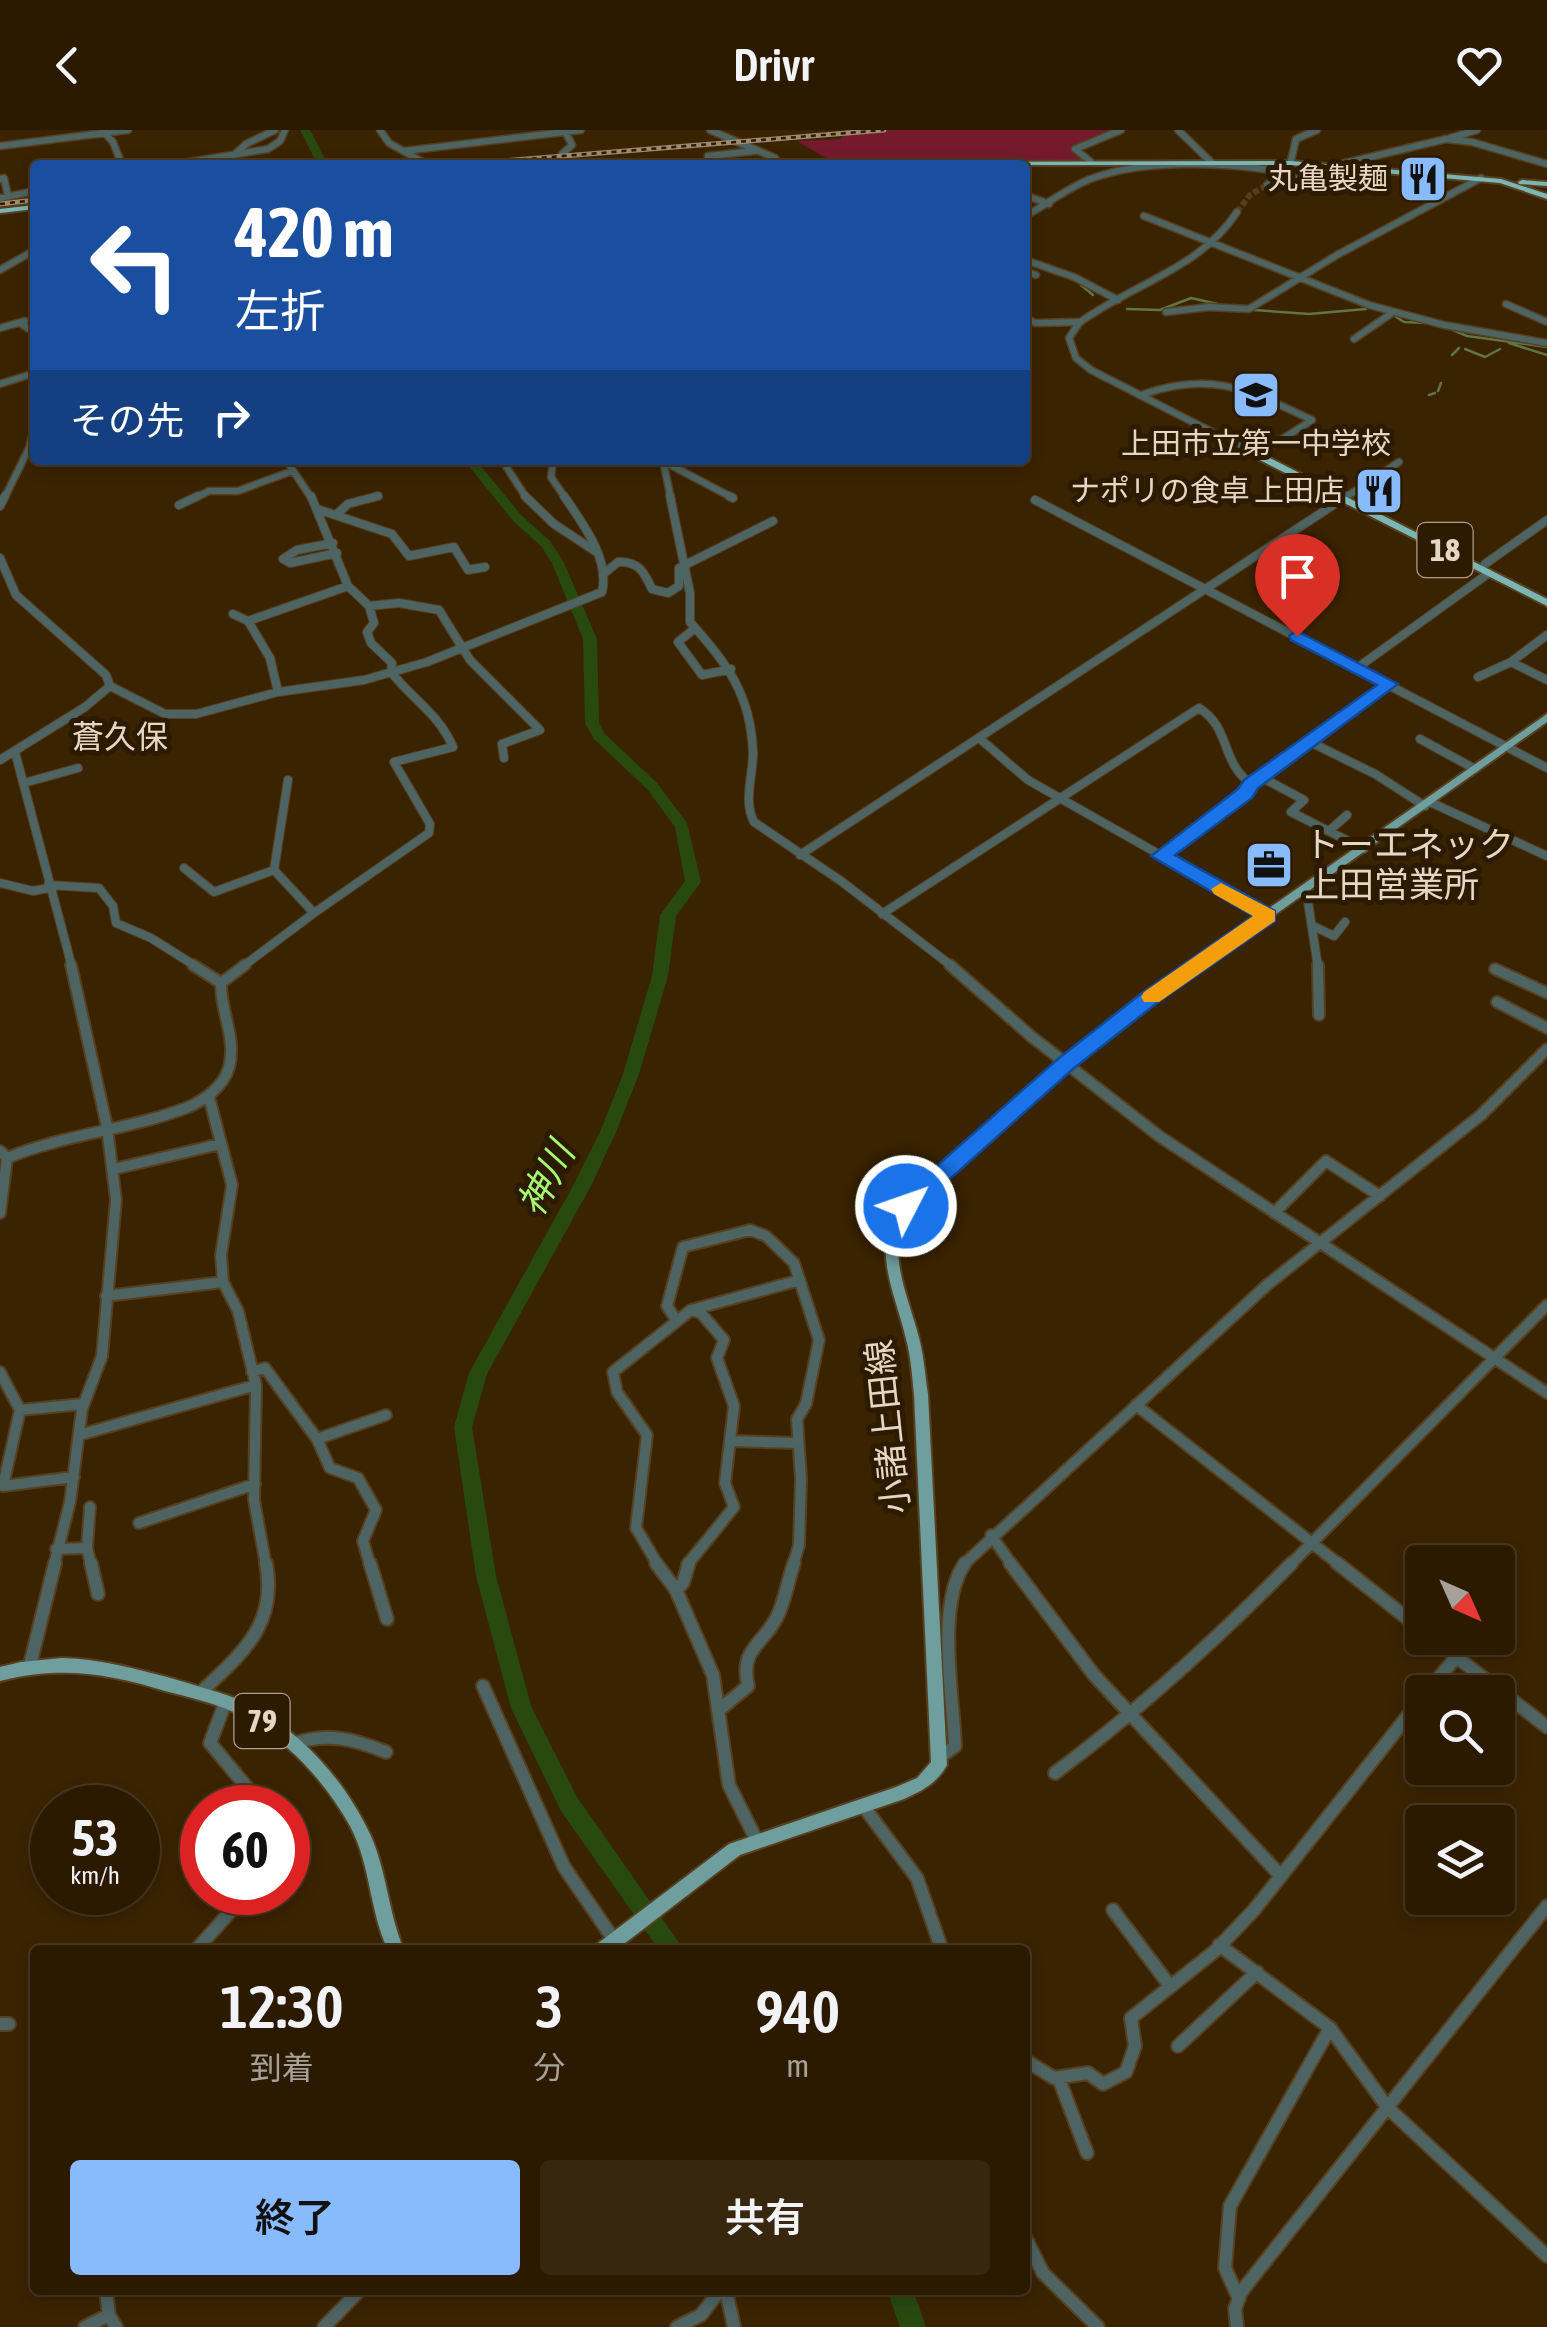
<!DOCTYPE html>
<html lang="ja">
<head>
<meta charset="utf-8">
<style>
	:root { --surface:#2c1a00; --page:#38270f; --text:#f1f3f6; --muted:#a6a199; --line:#483822; --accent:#88bbfc }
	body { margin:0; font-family:"Asap Condensed","Noto Sans JP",sans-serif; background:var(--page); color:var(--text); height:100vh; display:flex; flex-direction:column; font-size:38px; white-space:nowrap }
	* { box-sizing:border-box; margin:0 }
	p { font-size:32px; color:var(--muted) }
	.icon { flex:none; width:55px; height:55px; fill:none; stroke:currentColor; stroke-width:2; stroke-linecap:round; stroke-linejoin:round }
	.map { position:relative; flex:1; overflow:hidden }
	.details { position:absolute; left:30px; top:1815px; width:1000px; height:350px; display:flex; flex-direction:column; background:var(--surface); border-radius:10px; box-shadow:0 5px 15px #0003,0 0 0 2px var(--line) }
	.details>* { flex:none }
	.banner { position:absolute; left:30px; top:30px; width:1000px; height:305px; border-radius:10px; box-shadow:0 5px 15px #0003,0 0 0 2px var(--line); background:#1a4fa0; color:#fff; overflow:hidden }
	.needle { width:65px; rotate:135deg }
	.fabs { position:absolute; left:1405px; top:1415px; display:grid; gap:20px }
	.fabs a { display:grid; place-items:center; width:110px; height:110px; border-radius:10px; background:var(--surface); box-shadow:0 5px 15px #0003,0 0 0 2px var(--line); font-size:50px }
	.speed { position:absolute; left:30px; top:1655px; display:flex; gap:20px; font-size:50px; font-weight:700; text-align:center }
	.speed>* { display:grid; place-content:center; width:130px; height:130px; border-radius:50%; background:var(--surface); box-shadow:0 5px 15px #0003,0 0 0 2px var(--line); line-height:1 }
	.speed small { font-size:25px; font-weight:400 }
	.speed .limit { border:15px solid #d22; background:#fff; color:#111 }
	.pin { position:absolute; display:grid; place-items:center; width:85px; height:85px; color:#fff; margin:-102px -42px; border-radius:50% 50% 50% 0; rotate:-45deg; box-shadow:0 0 10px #0007 }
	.pin .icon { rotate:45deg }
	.me { position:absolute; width:110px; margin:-55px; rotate:49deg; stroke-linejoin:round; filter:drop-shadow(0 0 8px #0008) }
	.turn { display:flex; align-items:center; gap:35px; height:210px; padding:0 40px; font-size:45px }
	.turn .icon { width:130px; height:130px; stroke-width:2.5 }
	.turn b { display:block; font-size:70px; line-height:85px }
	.then { display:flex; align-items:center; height:95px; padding:0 40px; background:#0003; gap:20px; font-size:38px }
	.eta { display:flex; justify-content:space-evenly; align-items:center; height:170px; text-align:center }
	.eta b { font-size:60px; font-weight:600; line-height:70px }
	.primary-button { display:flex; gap:20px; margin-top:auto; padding:20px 40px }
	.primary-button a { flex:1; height:115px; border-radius:10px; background:var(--accent); color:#111; font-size:40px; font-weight:600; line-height:115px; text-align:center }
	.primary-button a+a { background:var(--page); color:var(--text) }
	header { display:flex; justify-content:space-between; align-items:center; height:130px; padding:0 40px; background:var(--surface); font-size:45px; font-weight:600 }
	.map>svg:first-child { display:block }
</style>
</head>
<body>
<header><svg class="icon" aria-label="back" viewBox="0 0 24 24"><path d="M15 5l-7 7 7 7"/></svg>Drivr<svg class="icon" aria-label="heart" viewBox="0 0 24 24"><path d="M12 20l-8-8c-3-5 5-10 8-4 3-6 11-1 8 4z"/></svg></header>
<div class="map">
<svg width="1547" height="2197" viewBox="0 0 1547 2197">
	<rect width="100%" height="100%" fill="#3a2300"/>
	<path fill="#751a2c" d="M846 0H1123L1076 20 1091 32H833L797 11 841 9Z"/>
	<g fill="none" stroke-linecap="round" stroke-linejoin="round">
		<path stroke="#617445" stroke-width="2.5" d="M287 35 322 31
			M1081 155 1093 165
			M1127 179 1160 180 1191 168 1222 175
			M1254 180 1309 184 1366 179
			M1395 186 1404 192 1426 193
			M1453 200 1467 206 1547 217
			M1509 213 1547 225
			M1465 219 1485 227 1500 219
			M1452 225 1459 218
			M1438 261 1441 253
			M1429 265 1435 263"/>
		<path fill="#284a0f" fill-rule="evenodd" d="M300 0H310L328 35H318Z
			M464 330H476L522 386 550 411 564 433 597 509 599 593 605 604 657 653 687 693 701 752 676 786 668 846 639 944 616 1002 591 1056 487 1244 472 1297 496 1446 531 1576 577 1667 684 1820H659L561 1681 511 1578 476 1446 454 1297 469 1243 574 1054 600 1002 623 944 652 846 660 785 685 751 675 697 647 659 594 609 585 593 583 509 552 433 541 416 514 392Z
			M887 2160H913L926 2197H900Z"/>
		<path stroke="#543e1d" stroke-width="6" stroke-dasharray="6 2.5" stroke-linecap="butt" d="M1237 82 1250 65 1267 55"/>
		<g stroke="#56401f" stroke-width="9">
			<path id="minor-far3" d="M380 0 389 13 428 35
				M710 0 775 28 780 35
				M1178 0 1212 33
				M103 1 113 12 122 35
				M1450 8 1477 0
				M0 16 128 0
				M404 21 581 0
				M562 24 572 15 565 1
				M234 25 246 14 275 0
				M708 32V26L755 21
				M1091 32 1075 19 1121 0
				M171 35 268 19 280 11 285 0
				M1295 45 1446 9 1472 12 1547 34
				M0 49 4 48 8 66
				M1267 55 1289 39 1296 9 1317 0
				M1025 65 1049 74
				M0 68 35 61
				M1025 86C1048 74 1068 57 1093 48 1147 29 1221 32 1277 41
				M1144 86 1369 175 1444 195 1547 213
				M1025 130 1074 147 1118 170
				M0 140 35 120
				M1025 141 1036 145
				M1506 174 1547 192
				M1166 182 1209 177 1249 179 1337 125 1481 48
				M1025 187 1035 193 1078 192
				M0 198 25 191 23 195 35 203
				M1354 209 1392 183
				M0 254 35 243
				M1141 265C1212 240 1248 260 1312 290L1257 325 1091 240 1076 228 1069 208 1079 193C1132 154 1200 139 1237 82
				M286 330 312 369
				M502 330 527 369
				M553 330 551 347 566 369
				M663 330 671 369
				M663 331 733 368
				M4 369 29 318 35 293
				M193 369 209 361H238L292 341
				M368 369 378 366
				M1343 369 1399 332"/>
		</g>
		<g stroke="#56401f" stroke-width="10">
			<path id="minor-far2" d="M311 366 348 456 369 476 374 493 367 502 371 513 392 533 391 542C412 569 439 584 453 617L394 632 430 694 429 703 314 783
				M525 366 554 394 595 421
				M670 366 690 463V492C727 534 751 564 753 623 753 646 743 671 754 692L841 751 953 837
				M729 366 733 368
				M1035 370 1547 638
				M179 375 198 366
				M0 376 5 366
				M317 379 392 404 409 426 454 417 468 440 485 437
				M336 385 348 374 378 366
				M333 413 297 420 283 429 290 433 337 423
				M0 428 16 465 106 545 110 556 165 584H196L278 562 364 550 427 532 602 462C610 428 582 393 564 366
				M1485 434 1547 390
				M606 442 618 432C639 431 644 442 652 459L668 463 679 456V438L773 391
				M369 476 399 473 439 480 470 530 540 600 502 614 504 628
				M233 484 248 491
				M694 499 678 512 702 545 731 539
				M1511 532 1547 550
				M1357 538 1489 443
				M1478 547 1511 532 1547 505
				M278 562 270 528 248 491 348 456
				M979 608 1028 650 1268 786
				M1420 609 1475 639
				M1310 612 1375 644 1425 676
				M15 622 72 837
				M0 630 85 577 110 556
				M1261 647 1304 670 1291 682 1364 719
				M24 653 78 638
				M1430 672 1547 726
				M1329 701 1347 685
				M800 725 1347 366
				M1161 725 1245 663 1251 654 1390 555
				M184 738 214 762 274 740
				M0 753 33 761 49 758
				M48 755 99 758 113 776 116 793 151 808 197 837
				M1306 759 1318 837
				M882 784 1199 578C1231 598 1220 631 1251 654
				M1313 796 1334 806 1345 792
				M242 837 314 783 274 740 288 650"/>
		</g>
		<g stroke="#56401f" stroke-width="14">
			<path id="minor-far1" d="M193 835 221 853
				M950 835 1032 907 1159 1006 1547 1263
				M1318 835 1319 885
				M1495 839 1547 863
				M1497 872 1547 898
				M209 967 232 1055 221 1125 223 1152 238 1181 256 1255 254 1370 266 1435
				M0 1021 7 1028 0 1083
				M7 1028C65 1004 128 1000 186 978 204 971 224 956 229 937 237 908 220 881 221 853L245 835
				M114 1039 220 1014
				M1274 1083 1326 1031 1380 1066
				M106 1166 223 1152
				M691 1180 800 1150
				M676 1190 667 1176 683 1117 750 1100 766 1106 794 1133 819 1210 806 1274 797 1289 801 1349 799 1415 793 1435
				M0 1242 20 1280 83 1274
				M252 1242 265 1238 317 1309 386 1285
				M1136 1275 1340 1435
				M20 1280 3 1356 74 1347
				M79 1305 256 1255
				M317 1309 330 1338 358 1348 376 1380 363 1411 370 1435
				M732 1311 798 1313
				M90 1377 87 1418 91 1435
				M139 1393 255 1354
				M991 1405 1012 1435
				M56 1419 87 1418
				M54 1435 70 1372 82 1279 102 1226 116 1070 107 997 71 835
				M658 1435 636 1398 647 1305 617 1262 613 1242 691 1180 701 1183 724 1210 717 1228 734 1276 725 1353 734 1377 687 1435
				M963 1435 1267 1155 1481 985 1547 919
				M1290 1435 1547 1175"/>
		</g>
		<g stroke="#56401f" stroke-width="16">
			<path id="minor" d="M91 1433 98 1464
				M370 1433 387 1489
				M656 1433 676 1460
				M1010 1433 1094 1545 1279 1744
				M1337 1433 1422 1500
				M676 1460 713 1545 729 1655 756 1709
				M676 1460 683 1453 689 1433
				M1432 1508 1547 1597
				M30 1535 55 1433
				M483 1556 564 1737 621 1820
				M1427 1562 1457 1526
				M199 1564C241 1524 278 1496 266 1433
				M226 1571 210 1613 250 1661 254 1678
				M719 1580 748 1556C740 1518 762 1516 777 1487 785 1471 788 1450 794 1433
				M293 1614C327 1602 354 1609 386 1622
				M940 1627 955 1616C953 1565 936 1475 965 1433
				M1055 1643C1141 1579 1217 1509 1292 1433
				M864 1677 917 1748 942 1820
				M1113 1780 1170 1856
				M1219 1815 1330 1898 1388 1978 1547 2126
				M196 1820 238 1773 242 1762
				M0 1894H9
				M1178 1916 1257 1842
				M1025 1930 1054 1948 1088 1943 1103 1954 1126 1942 1135 1916 1131 1888 1215 1821 1254 1780 1422 1568
				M1059 1949 1087 2023
				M1025 2107 1043 2143 1098 2197
				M106 2160 109 2185 116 2197
				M726 2160 734 2197
				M1239 2169 1225 2138 1230 2076 1330 1898
				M85 2197 109 2185
				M324 2197 360 2160
				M677 2197 701 2185 720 2160
				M1237 2197 1235 2179 1241 2162 1547 1776"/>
		</g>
		<g stroke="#56401f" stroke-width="4">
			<path id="major" d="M1547 584V592L1153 871 1070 936 902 1090C890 1133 909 1168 919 1208 924 1226 925 1245 928 1264L947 1635C937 1653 922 1661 904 1669L740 1725 616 1820H595L597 1814 729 1714 896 1657 917 1648 931 1632 914 1264C912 1246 911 1227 906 1209 896 1166 875 1128 892 1085L1062 930 1145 865Z
				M62 1528C101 1529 137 1539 174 1549 193 1555 213 1560 232 1567 293 1592 342 1645 370 1704 387 1741 388 1782 404 1820H388C369 1780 371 1735 350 1696 322 1646 277 1599 224 1578 205 1571 185 1566 165 1561 107 1543 59 1536 0 1551V1537L21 1532Z"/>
		</g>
		<g stroke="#56401f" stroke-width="4">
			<path id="highway" d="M1291 31 1501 49 1547 64V69L1500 53 1291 35H590L594 33Z
				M1522 50 1547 52V56L1519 54 1518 52Z
				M35 75V79L0 83V79Z
				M1254 323H1260L1547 469V476L1254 327Z"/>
		</g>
		<use href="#minor-far3" stroke="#4d6463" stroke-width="6"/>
		<use href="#minor-far2" stroke="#4d6463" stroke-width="8"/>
		<use href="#minor-far1" stroke="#4d6463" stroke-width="10"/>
		<use href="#minor" stroke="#4d6463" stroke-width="12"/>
		<use href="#major" fill="#6e9e9e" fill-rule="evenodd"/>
		<use href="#highway" fill="#7bb6b5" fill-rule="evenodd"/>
		<g stroke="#9d8a70" stroke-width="5">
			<path id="rail" d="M452 35 884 0
				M0 74 35 70"/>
		</g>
		<use href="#rail" stroke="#2c1b01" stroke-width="2.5" stroke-dasharray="5" stroke-linecap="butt"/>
		<g stroke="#56401f" stroke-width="9" stroke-linecap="butt">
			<path id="minor-bridge" d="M1277 41 1295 45"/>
		</g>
		<use href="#minor-bridge" stroke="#4d6463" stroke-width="6"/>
	</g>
	<path fill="#1a73e8" stroke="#114b97" stroke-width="2.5" d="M1297 501 1398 554 1258 658 1252 668 1175 725 1275 781V791L1157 873 1073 939 913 1082H898L894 1076 898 1070 1059 928 1142 863 1253 786 1151 726 1238 659 1244 650 1377 555 1291 510 1289 506Z"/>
	<path fill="#f59e0b" d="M1221 753 1275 781V791L1159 872H1144L1141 867 1144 862 1253 786 1214 764 1211 759Z"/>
	<defs>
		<g id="restaurant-square" transform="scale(2.5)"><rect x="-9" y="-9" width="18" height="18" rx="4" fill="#88bbfc" stroke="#2c1b01"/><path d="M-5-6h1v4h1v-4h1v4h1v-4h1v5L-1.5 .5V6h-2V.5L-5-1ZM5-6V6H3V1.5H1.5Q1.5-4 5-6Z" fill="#111"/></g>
		<g id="school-square" transform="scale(2.5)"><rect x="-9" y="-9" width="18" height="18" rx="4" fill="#88bbfc" stroke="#2c1b01"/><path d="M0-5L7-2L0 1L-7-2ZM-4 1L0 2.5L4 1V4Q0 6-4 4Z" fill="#111"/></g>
		<g id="office-square" transform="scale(2.5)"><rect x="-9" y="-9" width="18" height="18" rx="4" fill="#88bbfc" stroke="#2c1b01"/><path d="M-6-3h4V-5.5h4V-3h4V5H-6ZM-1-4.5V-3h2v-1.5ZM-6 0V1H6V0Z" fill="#111"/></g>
	</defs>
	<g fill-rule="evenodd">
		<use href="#restaurant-square" x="1423" y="49"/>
		<use href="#school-square" x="1256" y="265"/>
		<use href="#restaurant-square" x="1379" y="361"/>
		<use href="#office-square" x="1269" y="735"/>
	</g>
	<g text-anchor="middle" stroke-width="10" stroke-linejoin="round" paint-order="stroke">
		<g font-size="30" fill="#e6d7c4" stroke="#2c1b01" text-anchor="end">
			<text x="1388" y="59">丸亀製麺</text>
			<text x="1256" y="324" text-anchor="middle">上田市立第一中学校</text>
			<text x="1344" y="371">ナポリの食卓 上田店</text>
		</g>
		<g fill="#2c1b01" stroke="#ae9f8a" stroke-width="2.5">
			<rect x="1417.5" y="393" width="55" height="54" rx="8"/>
			<rect x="234.5" y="1564" width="55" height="54" rx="8"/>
		</g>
		<g font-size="32" font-weight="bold" fill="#e6d7c4">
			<text x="1445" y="431">18</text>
			<text x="262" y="1602">79</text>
		</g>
		<g font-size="32" fill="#e6d7c4" stroke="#2c1b01">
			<text x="120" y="618">蒼久保</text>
		</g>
		<g font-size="35" fill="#e6d7c4" stroke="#2c1b01" text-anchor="start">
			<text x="1304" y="727">トーエネック<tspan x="1304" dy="40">上田営業所</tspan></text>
		</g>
		<g font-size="35" fill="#e6d7c4" stroke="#2c1b01">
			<text transform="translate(888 1297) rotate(-96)" y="12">小諸上田線</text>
		</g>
		<g font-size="38" font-style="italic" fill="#a6f972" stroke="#2c1b01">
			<text transform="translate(546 1049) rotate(-62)" y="13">神川</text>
		</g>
	</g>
</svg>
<div class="fabs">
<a><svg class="needle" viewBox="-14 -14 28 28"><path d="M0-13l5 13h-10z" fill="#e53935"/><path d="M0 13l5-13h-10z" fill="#a6a199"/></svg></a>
<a><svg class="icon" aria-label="search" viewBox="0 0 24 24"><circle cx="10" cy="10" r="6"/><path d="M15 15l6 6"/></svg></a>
<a><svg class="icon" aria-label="layers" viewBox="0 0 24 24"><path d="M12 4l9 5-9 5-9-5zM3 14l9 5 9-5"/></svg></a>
</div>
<div class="speed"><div>53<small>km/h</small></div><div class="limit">60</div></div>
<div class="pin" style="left:1297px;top:506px;background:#d93025"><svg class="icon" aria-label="arrive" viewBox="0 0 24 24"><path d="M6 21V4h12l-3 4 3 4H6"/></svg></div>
<svg class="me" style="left:906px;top:1076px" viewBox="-20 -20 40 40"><circle r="17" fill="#1a73e8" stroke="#fff" stroke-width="3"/><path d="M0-11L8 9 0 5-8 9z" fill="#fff"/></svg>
<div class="banner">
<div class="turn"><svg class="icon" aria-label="left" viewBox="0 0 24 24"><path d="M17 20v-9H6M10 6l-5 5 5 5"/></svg><div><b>420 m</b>左折</div></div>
<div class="then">その先<svg class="icon" aria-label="right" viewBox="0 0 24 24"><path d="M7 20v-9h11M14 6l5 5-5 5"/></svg></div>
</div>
<section class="details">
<div class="eta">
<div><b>12:30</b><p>到着</p></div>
<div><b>3</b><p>分</p></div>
<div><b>940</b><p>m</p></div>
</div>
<div class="primary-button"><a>終了</a><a>共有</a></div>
</section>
</div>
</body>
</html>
